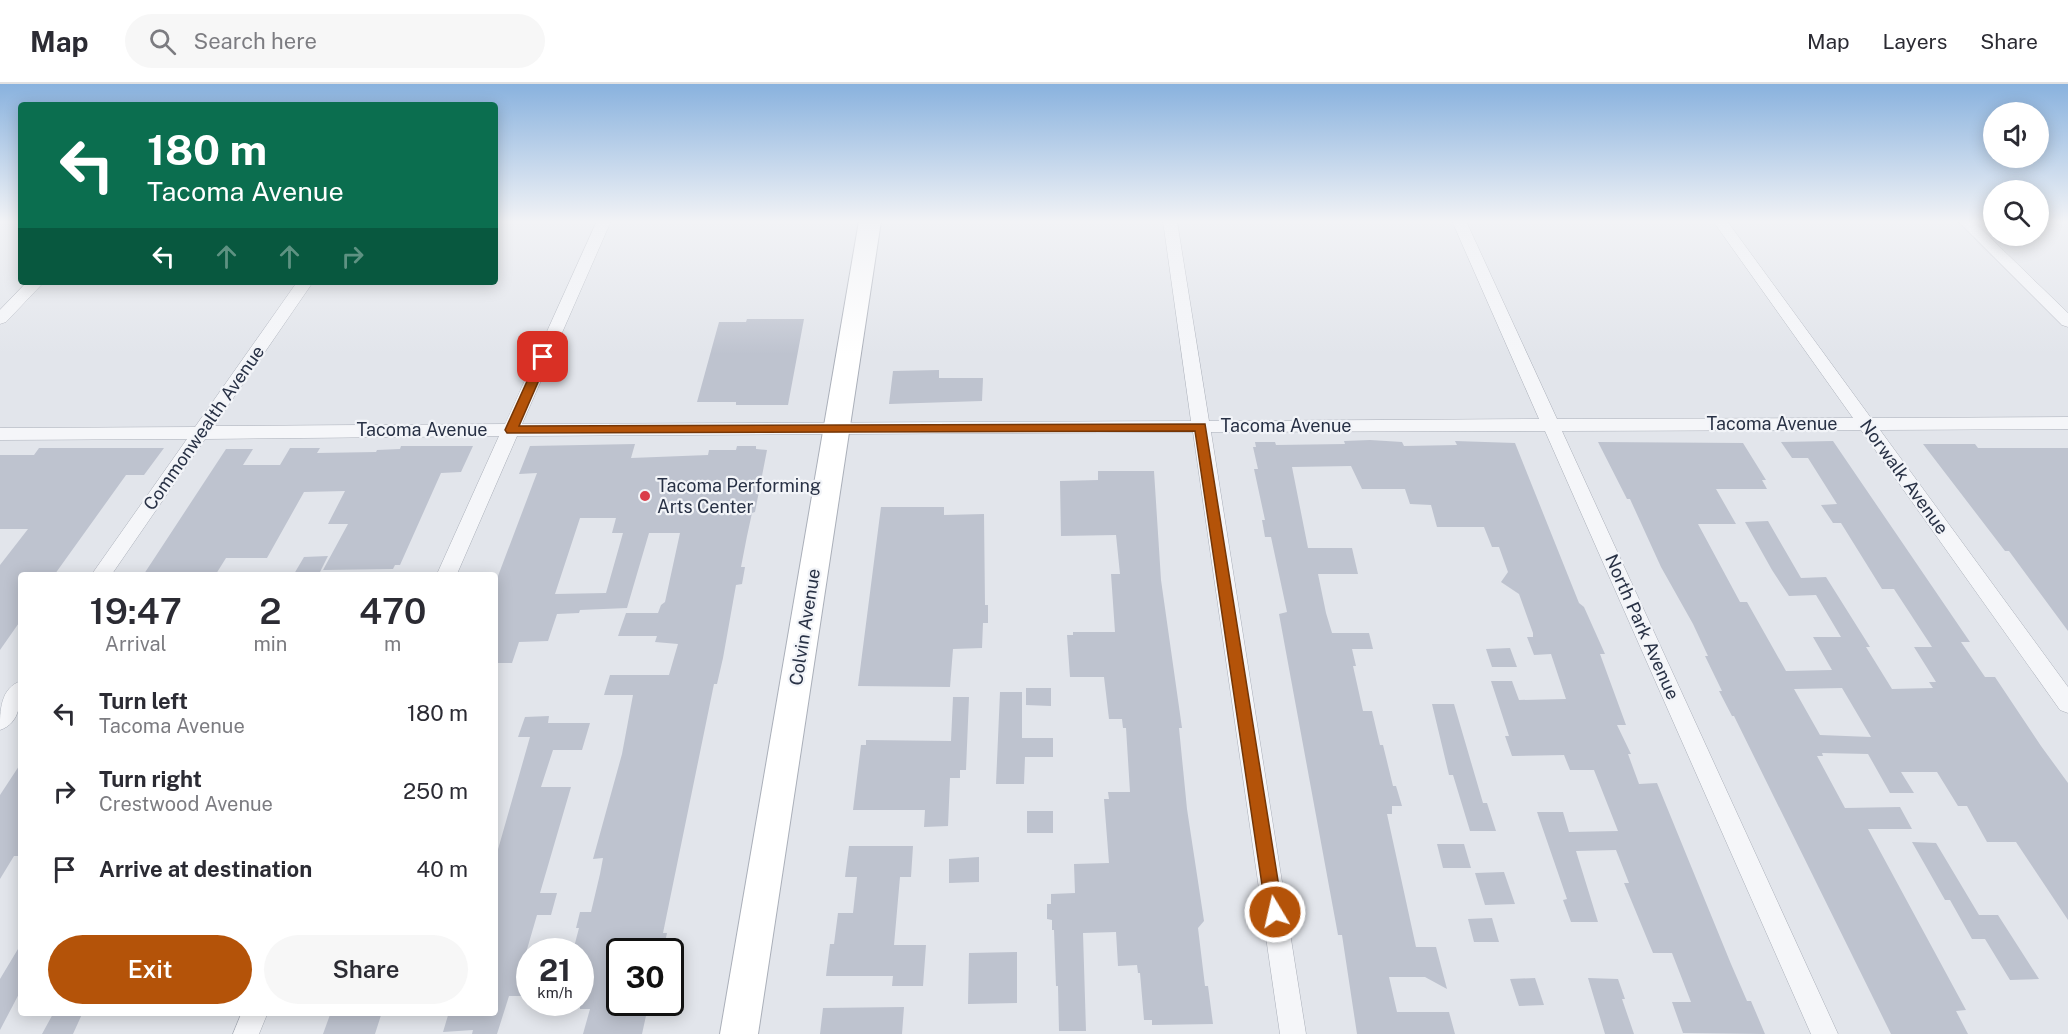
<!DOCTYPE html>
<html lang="en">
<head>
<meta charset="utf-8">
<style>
	:root { --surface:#fff; --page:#f7f7f7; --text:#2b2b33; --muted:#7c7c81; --line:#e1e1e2; --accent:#b45309 }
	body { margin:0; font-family:"Public Sans",sans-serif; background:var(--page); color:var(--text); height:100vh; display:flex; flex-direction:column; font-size:22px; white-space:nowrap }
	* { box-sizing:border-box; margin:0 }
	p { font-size:20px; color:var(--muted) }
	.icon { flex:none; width:33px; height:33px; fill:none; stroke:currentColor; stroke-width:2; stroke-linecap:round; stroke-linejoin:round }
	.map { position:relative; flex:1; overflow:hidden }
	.details { position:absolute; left:18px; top:488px; width:480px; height:444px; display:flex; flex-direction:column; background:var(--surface); border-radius:6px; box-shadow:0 3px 15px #0003 }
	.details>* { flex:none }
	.banner { position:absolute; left:18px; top:18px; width:480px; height:183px; border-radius:6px; box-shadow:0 3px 15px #0003; background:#0b6e4f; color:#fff; overflow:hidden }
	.tools { position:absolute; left:1983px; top:18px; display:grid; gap:12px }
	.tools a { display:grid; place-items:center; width:66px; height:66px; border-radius:50%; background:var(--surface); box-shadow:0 3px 15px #0003; font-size:30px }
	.speed { position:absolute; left:516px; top:854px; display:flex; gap:12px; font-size:30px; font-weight:700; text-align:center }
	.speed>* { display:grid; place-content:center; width:78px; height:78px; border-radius:50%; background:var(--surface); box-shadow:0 3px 15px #0003; line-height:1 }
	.speed small { font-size:15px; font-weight:400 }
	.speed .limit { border:3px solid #111; border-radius:9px; background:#fff; color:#111 }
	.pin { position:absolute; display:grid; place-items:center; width:51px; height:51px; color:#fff; margin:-26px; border-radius:12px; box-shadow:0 3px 9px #0006 }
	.me { position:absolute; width:66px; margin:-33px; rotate:351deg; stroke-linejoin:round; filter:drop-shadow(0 0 4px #0008) }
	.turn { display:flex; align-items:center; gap:21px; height:126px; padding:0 30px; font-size:27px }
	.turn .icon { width:78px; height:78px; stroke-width:2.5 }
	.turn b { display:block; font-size:42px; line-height:51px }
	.lanes { display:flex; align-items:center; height:57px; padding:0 30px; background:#0003; justify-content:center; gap:30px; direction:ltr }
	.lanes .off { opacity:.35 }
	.eta { display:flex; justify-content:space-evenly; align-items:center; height:102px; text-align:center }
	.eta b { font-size:36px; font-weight:600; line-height:42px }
	.primary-button { display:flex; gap:12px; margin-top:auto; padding:12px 30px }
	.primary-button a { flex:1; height:69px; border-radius:36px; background:var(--accent); color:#fff; font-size:24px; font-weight:600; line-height:69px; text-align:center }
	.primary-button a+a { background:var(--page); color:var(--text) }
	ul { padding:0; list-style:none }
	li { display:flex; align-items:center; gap:18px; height:78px; padding:0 30px }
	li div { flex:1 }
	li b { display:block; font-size:22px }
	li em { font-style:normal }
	header { display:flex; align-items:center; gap:36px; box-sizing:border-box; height:84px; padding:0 30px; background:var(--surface); border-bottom:2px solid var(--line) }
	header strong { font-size:28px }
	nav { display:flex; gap:33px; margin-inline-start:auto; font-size:21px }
	.search { width:420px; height:54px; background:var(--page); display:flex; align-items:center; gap:15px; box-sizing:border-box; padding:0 21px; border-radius:33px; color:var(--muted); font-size:22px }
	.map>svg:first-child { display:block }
</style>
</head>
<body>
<header>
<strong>Map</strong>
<div class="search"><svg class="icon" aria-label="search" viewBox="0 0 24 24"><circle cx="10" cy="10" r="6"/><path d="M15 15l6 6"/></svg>Search here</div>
<nav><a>Map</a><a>Layers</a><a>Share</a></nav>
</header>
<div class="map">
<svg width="2068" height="950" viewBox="0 0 2068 950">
	<rect width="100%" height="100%" fill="#e2e5eb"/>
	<path fill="#bec3cf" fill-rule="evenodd" d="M747 235H804L788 321H736V318H697L719 238H746Z
		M939 286V294H983L982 317 889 320 893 287Z
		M1370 356 1402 358 1404 362 1457 361 1455 357 1515 359 1579 519 1584 523 1605 570H1600L1626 641H1617L1631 670H1628L1639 700 1657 699 1731 880 1747 917H1751L1765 950 1683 949 1672 918H1691L1672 869H1653L1624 799H1629L1616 766 1576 767 1598 838H1571L1563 816 1567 815 1537 728H1563L1569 748 1618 747 1594 686H1570L1564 671 1512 672 1505 652H1509L1491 597H1512L1519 616 1566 615 1551 570 1534 571 1527 553H1533V549L1519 510 1501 498 1508 488 1499 463H1492L1484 443H1437L1431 421 1410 420 1405 405H1362L1351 382 1292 383 1308 464H1352L1358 490H1318L1326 529 1332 549H1369L1373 565H1352L1356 582H1353L1363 627H1372L1380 661H1383L1393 702H1396L1402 722H1392V730H1387L1416 863H1436L1447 905 1425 893H1389L1397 928H1449L1455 950H1357L1342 851H1338L1279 530 1287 528 1271 453H1265L1262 436H1265L1254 385H1258L1253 363H1256L1255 358H1275L1276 361 1345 360 1344 357Z
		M1833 357 1970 558H1961L1985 593H1995L2041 662 2068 699V836L2016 758H1987L1967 722H1958L1937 688H1901L1914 709H1890L1868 670 1822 669 1823 672H1817L1845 724 1900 723 1912 745H1868L1966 926 1956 927 1968 950H1891L1734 632H1732L1719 607H1722L1705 572H1708L1693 540 1661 483 1630 415H1627L1598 358 1743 359 1766 396H1762L1767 405H1716L1736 440H1698L1740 518H1747L1786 587 1832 586 1813 553H1841L1816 511 1789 512 1772 486 1745 438 1768 437 1801 494 1826 493 1870 563H1866L1892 605 1933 604 1929 598H1936L1914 563H1932L1894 505H1882L1841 439H1833L1821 421 1837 420 1808 374H1792L1781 358ZM1842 604 1871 653 1820 651 1794 605Z
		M635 360 631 374 708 371 709 366H736L737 362H756V365L767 366 755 428 752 429 747 452 741 483H745L742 500 736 501 723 574 717 600H714L663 849H667L663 867H620V918H649L642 950H583L590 925H580V867H573L579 844H576L580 828H591L600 790 603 774 593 775 622 670 633 611H604L610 591H669L678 560 655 558 657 552H618L626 529H658L661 521 665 518 680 449H649L627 524 580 526 579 529 557 530 548 557 519 558 512 579H495V500L537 389 519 390 530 362ZM580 434H616L612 449H623L606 509 555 510Z
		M1923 360H1975L1978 364H2068V547L2009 467H2005Z
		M401 362H473L461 388 441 389 400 481H395L393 485 323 486 348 440H328L345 407 304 408 267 474H226L216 490H144L226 365H253L243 381H280L290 364H320L317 369 376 368 377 366 400 365Z
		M39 364H164L144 391H126L55 490H21V536L0 566V481L28 445H0V371H34Z
		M1098 387H1154L1161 496 1182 644H1179L1187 725 1204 837 1198 844 1205 902H1208L1213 940 1152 941V936H1144L1140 889H1138L1137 881 1118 882 1116 848 1083 849 1086 947H1059L1058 902H1056L1054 846H1052V836L1047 835V820H1051V810L1075 809 1074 780 1109 779 1104 715H1109L1108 708H1130L1126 644H1123L1122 635H1109L1104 593H1070L1067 551H1073V548H1115L1111 490H1120L1116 451 1061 452 1060 397 1098 396Z
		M881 423H944V431L984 430 985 521H988V539H983L982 564 953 565 950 603 858 602Z
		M328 472 319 490H294L304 473Z
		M1510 564 1517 583H1492L1486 565Z
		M1026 604H1051V622L1026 621Z
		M1000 608H1022V654H1053V673H1025L1024 700H996Z
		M953 613H969L966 686H960V694H950L948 742 924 743 925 726H853L861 661H866V656L951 657Z
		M1432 620H1454L1483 719H1487L1496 747H1470L1453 691H1449Z
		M549 632 548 639H590L582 666H553L541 703H571L540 809H557L551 831H537L521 886H530V899L526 912H509L497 950H472L473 946 443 948 449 928H495V776L530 653H518L525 633Z
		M21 679V772H14L0 795V711Z
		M1027 727H1053V749H1027Z
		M1912 758 1936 759 1979 831H1998L2039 895 2010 896 1985 855H1972L1950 816H1945Z
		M1437 760H1464L1471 784H1443Z
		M849 762H913L911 793H900L894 861H926L923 902H892L893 892H826L830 860H834L838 829H853L857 793H845Z
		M979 773V798L949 799V775Z
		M1504 788 1515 820 1485 821 1475 789Z
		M1492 834 1499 858H1474L1468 835Z
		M21 860V906L0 946V895Z
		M1017 868V919L968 920 969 869Z
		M1535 894 1544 921 1519 922 1510 895Z
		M1588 894 1618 895 1625 915H1622L1634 950H1605Z
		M904 923 902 950H820L823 924Z
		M54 928H83L73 950H42Z
		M331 928H382L375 950H323Z"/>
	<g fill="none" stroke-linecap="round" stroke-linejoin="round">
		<g stroke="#aaafb9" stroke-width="1">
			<path id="street" d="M597 137H611L522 340 1191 337 1163 137H1177L1209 337 1539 335 1452 137H1466L1557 335 1853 334 1713 137H1727L1871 334 2068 333V345L1880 346 2068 603V629L2060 626 1861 346 1562 347 1838 950H1811L1545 347 1211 348 1306 950H1280L1193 348 517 352 457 490H437L499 352 205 355 112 490H92L187 355 0 356V344L195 343 297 198H313L214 342 505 340Z
				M1958 137H1973L2068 229V243L2062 241Z
				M27 198H44L6 238 0 240V226Z
				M21 597C21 616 21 639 0 646 0 627 0 604 21 597Z
				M242 928H268L259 950H233Z"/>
		</g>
		<g stroke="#aaafb9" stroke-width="2">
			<path id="secondary" d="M859 137H881L758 950H720Z"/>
		</g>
		<use href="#street" fill="#f5f6f9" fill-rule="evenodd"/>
		<use href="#secondary" fill="#fff" fill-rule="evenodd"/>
	</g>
	<linearGradient id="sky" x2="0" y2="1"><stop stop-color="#89b2de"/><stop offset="0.51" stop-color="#f2f3f6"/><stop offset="1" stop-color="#f2f3f6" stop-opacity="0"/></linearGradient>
	<rect width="2068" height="270" fill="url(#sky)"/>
	<path fill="#b45309" stroke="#753606" stroke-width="1.5" d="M543 269 549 273 519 342 1205 340 1283 828 1281 834 1275 837 1269 834 1266 828 1195 347 507 349 505 346 538 273Z"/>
	<circle fill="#da3d4a" stroke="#f2f4f8" stroke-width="2" cx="645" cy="412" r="6"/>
	<g text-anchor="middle" stroke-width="4.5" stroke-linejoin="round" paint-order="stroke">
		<g font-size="18" fill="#283145" stroke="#f2f4f8">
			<text x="1772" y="346">Tacoma Avenue</text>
			<text x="1286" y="348">Tacoma Avenue</text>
			<text transform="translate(204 344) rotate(-55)" y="6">Commonwealth Avenue</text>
			<text x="422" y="352">Tacoma Avenue</text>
			<text transform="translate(1904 393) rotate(54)" y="6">Norwalk Avenue</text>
			<text transform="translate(805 543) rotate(-81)" y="6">Colvin Avenue</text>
			<text transform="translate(1642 543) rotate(66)" y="6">North Park Avenue</text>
		</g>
		<g font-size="18" fill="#283145" stroke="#f2f4f8" text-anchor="start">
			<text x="657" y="408">Tacoma Performing<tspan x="657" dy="21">Arts Center</tspan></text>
		</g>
	</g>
</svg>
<div class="tools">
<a><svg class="icon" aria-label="sound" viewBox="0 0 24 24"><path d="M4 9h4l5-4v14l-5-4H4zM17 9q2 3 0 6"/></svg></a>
<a><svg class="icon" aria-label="search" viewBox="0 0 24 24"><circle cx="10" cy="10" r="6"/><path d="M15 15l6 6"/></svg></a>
</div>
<div class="speed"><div>21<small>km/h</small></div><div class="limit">30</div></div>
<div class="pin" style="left:543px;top:273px;background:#d93025"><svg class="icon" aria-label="arrive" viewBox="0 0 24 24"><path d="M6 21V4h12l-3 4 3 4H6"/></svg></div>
<svg class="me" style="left:1275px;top:828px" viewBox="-20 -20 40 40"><circle r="17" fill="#b45309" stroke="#fff" stroke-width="3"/><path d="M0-11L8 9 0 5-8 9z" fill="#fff"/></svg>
<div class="banner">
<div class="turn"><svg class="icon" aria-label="left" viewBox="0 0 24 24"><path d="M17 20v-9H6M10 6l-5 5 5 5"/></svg><div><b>180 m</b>Tacoma Avenue</div></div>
<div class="lanes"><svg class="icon" aria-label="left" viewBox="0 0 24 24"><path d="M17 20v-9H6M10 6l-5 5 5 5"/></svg><svg class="icon off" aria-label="ahead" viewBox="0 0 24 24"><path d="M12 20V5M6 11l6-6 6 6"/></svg><svg class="icon off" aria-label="ahead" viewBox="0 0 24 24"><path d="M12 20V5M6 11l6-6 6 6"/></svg><svg class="icon off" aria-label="right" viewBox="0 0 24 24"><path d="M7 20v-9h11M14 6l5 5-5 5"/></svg></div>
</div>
<section class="details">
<div class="eta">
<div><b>19:47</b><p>Arrival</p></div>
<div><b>2</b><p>min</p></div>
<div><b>470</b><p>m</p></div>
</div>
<ul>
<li><svg class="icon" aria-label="left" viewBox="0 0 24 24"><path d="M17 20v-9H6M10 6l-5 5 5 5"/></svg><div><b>Turn left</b><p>Tacoma Avenue</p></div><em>180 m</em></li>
<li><svg class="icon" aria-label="right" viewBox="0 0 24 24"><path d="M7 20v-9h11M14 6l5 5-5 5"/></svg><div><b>Turn right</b><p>Crestwood Avenue</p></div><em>250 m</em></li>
<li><svg class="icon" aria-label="arrive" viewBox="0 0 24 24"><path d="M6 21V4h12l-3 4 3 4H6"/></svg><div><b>Arrive at destination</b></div><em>40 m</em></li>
</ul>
<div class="primary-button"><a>Exit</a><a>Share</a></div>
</section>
</div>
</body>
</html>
